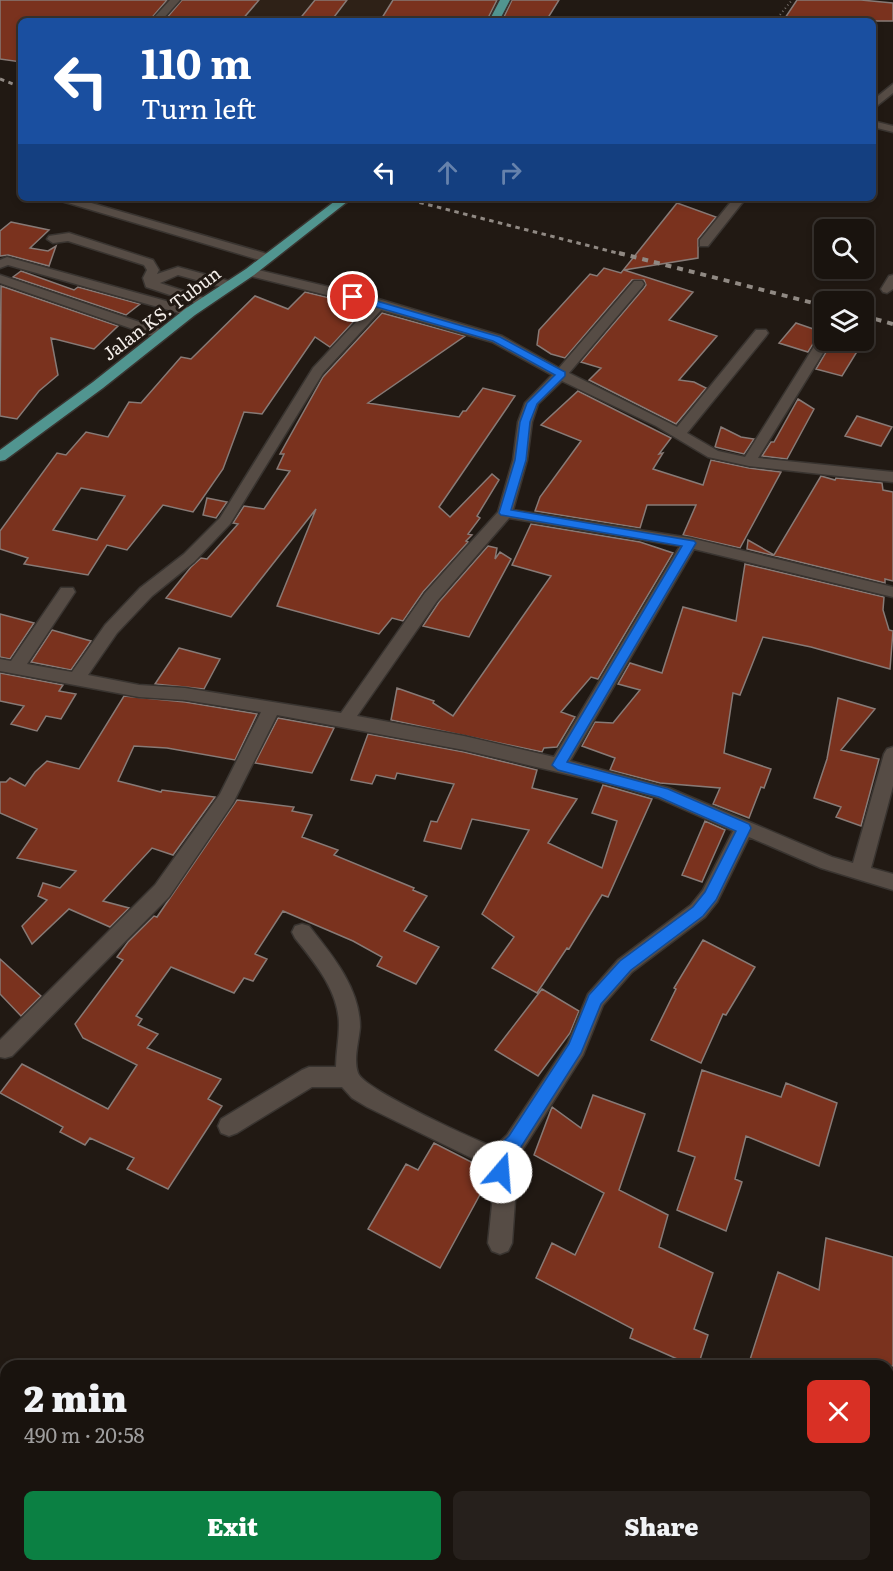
<!DOCTYPE html>
<html lang="en">
<head>
<meta charset="utf-8">
<style>
	:root { --surface:#19130e; --page:#26201c; --text:#f1f3f6; --muted:#9f9e9e; --line:#37322e; --accent:#0b8043 }
	body { margin:0; font-family:Literata,serif; background:var(--page); color:var(--text); height:100vh; display:flex; flex-direction:column; font-size:22px; white-space:nowrap }
	* { box-sizing:border-box; margin:0 }
	p { font-size:20px; color:var(--muted) }
	.icon { flex:none; width:33px; height:33px; fill:none; stroke:currentColor; stroke-width:2; stroke-linecap:round; stroke-linejoin:round }
	.map { position:relative; flex:1; overflow:hidden }
	.side { position:absolute; left:0px; top:1360px; width:894px; height:212px; display:flex; flex-direction:column; background:var(--surface); border-radius:18px 18px 0 0; box-shadow:0 3px 9px #0003,0 0 0 2px var(--line) }
	.side>* { flex:none }
	.guide { position:absolute; left:18px; top:18px; width:858px; height:183px; border-radius:9px; box-shadow:0 3px 9px #0003,0 0 0 2px var(--line); background:#1a4fa0; color:#fff; overflow:hidden }
	.tools { position:absolute; left:814px; top:219px; display:grid; gap:12px }
	.tools a { display:grid; place-items:center; width:60px; height:60px; border-radius:9px; background:var(--surface); box-shadow:0 3px 9px #0003,0 0 0 2px var(--line); font-size:30px }
	.pin { position:absolute; display:grid; place-items:center; width:51px; height:51px; color:#fff; margin:-26px; border:3px solid #fff; border-radius:50%; box-shadow:0 2px 6px #0007 }
	.me { position:absolute; width:66px; margin:-33px; rotate:18deg; stroke-linejoin:round; filter:drop-shadow(0 0 4px #0008) }
	.turn { display:flex; align-items:center; gap:21px; height:126px; padding:0 24px; font-size:27px }
	.turn .icon { width:78px; height:78px; stroke-width:2.5 }
	.turn b { display:block; font-size:42px; line-height:51px }
	.lanes { display:flex; align-items:center; height:57px; padding:0 24px; background:#0003; justify-content:center; gap:30px; direction:ltr }
	.lanes .off { opacity:.35 }
	.round { display:grid; place-items:center; flex:none; width:63px; height:63px; border-radius:9px; background:var(--page) }
	.summary { display:flex; align-items:center; justify-content:space-between; height:102px; padding:0 24px }
	h1 { font-size:36px; font-weight:800; line-height:45px }
	.button { display:flex; gap:12px; margin-top:auto; padding:12px 24px }
	.button a { flex:1; height:69px; border-radius:9px; background:var(--accent); color:#fff; font-size:24px; font-weight:800; line-height:69px; text-align:center }
	.button a+a { background:var(--page); color:var(--text) }
	.map>svg:first-child { display:block }
</style>
</head>
<body>
<div class="map">
<svg width="893" height="1571" viewBox="0 0 893 1571">
	<rect width="100%" height="100%" fill="#211913"/>
	<path fill="#2e2117" d="M177 0H504L493 21H157Z"/>
	<path fill="#7a321e" stroke="#877a76" stroke-width="1.5" fill-rule="evenodd" d="M0 0H167L149 21H21V62L0 59Z
		M182 0H259L241 21H164Z
		M315 0H347L331 21H298Z
		M393 0H497L487 20 454 17 452 21H380Z
		M512 0H559L546 21H502Z
		M797 0H861L893 3V21H783Z
		M677 203 716 217 698 239V258L624 270 693 292 669 320 717 336 679 380 694 382 706 388 676 424 589 380 601 368 581 362 644 288 646 285 644 280H632L565 358 551 354 537 345 539 330 590 274 597 276 604 268 621 273Z
		M11 222 49 230 30 248 48 251 56 246 49 266 8 255 0 256V231Z
		M21 271 74 290 78 287 140 304 126 315 13 277Z
		M1 286 118 326 94 349 51 338 58 375 39 391 17 419 0 416Z
		M305 292 367 307 330 347 315 337 262 414 244 412 223 469 193 512 163 505 127 550 107 545 88 575 24 564 28 558 0 549V531L57 453 66 455 86 432 108 437 129 402 141 403 181 357 191 359 255 296 288 309ZM81 488 125 496 97 540 53 530Z
		M382 313 465 336 368 403 459 417 463 411H466L483 388 515 396 439 507 450 517 492 474 499 480 477 516 480 518 468 534 472 535 466 541 468 542 423 592 403 621 392 618 379 634 277 606 316 509 231 617 166 598 191 567 201 558 207 559 238 524 233 523 244 506 264 509 290 471 277 469 284 454H280L323 377Z
		M796 323 825 333 816 339 808 352 779 343Z
		M833 340H849L861 345 842 376 816 369Z
		M578 391 671 438 659 454 663 453 653 469 703 485 711 460 749 468 781 472 740 548 683 535 696 505H647L640 528 535 511 540 497 581 441 541 425Z
		M798 399 814 409 787 459 762 456 771 442H774Z
		M857 416 892 427 881 446 845 436Z
		M721 427 741 437 754 439 744 454 715 447Z
		M821 476 835 480 836 478 882 483 883 490 893 492V581L885 579V583L747 549 748 540 774 555Z
		M207 498 227 502 216 518 203 515Z
		M531 524 640 542 673 553 598 679 591 677 561 712 575 717 557 747 544 748 542 752 391 720 397 688 434 701 433 703 453 716 551 576 512 565Z
		M488 546 497 548 495 559 500 552 511 559 469 637 423 626 439 602Z
		M745 564 884 597 883 610 889 630 893 631 890 669 811 647 763 637 740 695 733 693 724 753 771 769 764 788 761 787 749 818 713 804 720 788 660 783 610 770 615 758 582 746 595 722 613 723 640 690 618 684 630 663 662 673 683 607 736 621Z
		M0 614 34 623 10 659 0 657Z
		M52 630 91 641 71 670 31 662Z
		M179 648 220 659 204 689 155 684Z
		M0 673 63 685 59 691 76 694 61 719 46 716 37 731 11 724 24 706 0 701Z
		M124 696 185 702 257 714 235 760 167 748 134 746 118 781 161 792 162 790 215 797 173 855 152 848 103 901 129 908 110 927 69 909 32 944 22 926 47 900 38 896 43 883 60 888 76 871 17 858 37 829 0 813V782H6L10 778 25 786 35 772 47 761 79 769Z
		M838 698 875 709 841 750 879 759 861 826 836 817 841 807 814 798 827 759Z
		M278 718 334 728 312 773 255 763Z
		M368 734 464 752 537 770 532 788 577 799 548 843 602 868 617 821 592 813 603 785 652 799 608 897 602 895 569 949 567 948 537 993 492 968 514 937 482 914 529 830 472 819 461 849 424 841 431 821 437 822 454 784 397 773 395 779 376 775 372 784 351 780Z
		M237 800 294 807 292 811 312 815 302 837 338 850 334 855 414 888 413 890 427 896 404 931 439 947 416 984 377 966 382 957 353 941 283 911 255 954 267 959 253 981 244 978 234 993 171 967 136 1016 142 1019 138 1025 158 1034 147 1048 221 1079 208 1099 222 1106 168 1189 127 1169 134 1158 90 1138 85 1145 60 1132 63 1127 0 1093 22 1064 108 1109 137 1065 83 1038 75 1024 123 960 117 957 128 942 154 916 157 917Z
		M705 821 725 830 702 882 682 875Z
		M703 940 755 967 726 1015 723 1014 701 1063 651 1040 676 989 674 988Z
		M0 959 41 996 21 1016 0 994Z
		M542 989 579 1011 570 1033 538 1076 495 1050Z
		M702 1070 781 1097 786 1083 837 1103 819 1166 746 1136 735 1179 742 1182 726 1231 677 1210 695 1157 678 1151Z
		M593 1095 645 1114 619 1190 668 1215 659 1247 713 1273 694 1329 708 1335 698 1366H693L630 1338 633 1329 536 1278 552 1243 575 1255 604 1193 534 1155 552 1107 581 1128Z
		M434 1143 487 1170 489 1178 440 1268 368 1229 406 1164 418 1170Z
		M826 1238 893 1257V1366H748L778 1272 819 1290Z"/>
	<g fill="none" stroke-linecap="round" stroke-linejoin="round">
		<g stroke="#393430" stroke-width="3">
			<path id="minor" d="M170 0H180L161 21H151Z
				M893 84V93L873 109V100Z
				M873 121 893 126V132L873 127Z
				M56 198H74L271 255 273 258 271 261H263L58 200Z
				M734 198H746L708 246H700V240Z
				M69 233 153 260 159 270 157 274 178 267 233 282 235 285 229 289 178 275 160 283 208 299 210 302 208 305H200L146 287 143 278 147 270 144 265 68 241 53 243 47 239 49 236Z
				M7 257 195 309 196 312 190 316 8 265 0 268V260Z
				M250 268 375 298 502 336 559 368 634 281H642L644 284 642 287 569 373 677 427 756 330H766L768 333 766 336 687 433 718 451 745 457 818 340 825 336V340H831L758 458 893 472V482L749 466 708 457 656 426 562 381 538 404 532 422 527 460 513 510 690 538 893 587V597L694 549 570 761 669 788 832 857 853 863 884 754 887 749 893 747V786L871 868 893 874V890L821 868 749 837 717 902 705 917 632 972 603 1005 583 1055 523 1149 509 1162 516 1186 512 1243 508 1251 500 1254 492 1251 488 1243 494 1186 488 1166 367 1107 352 1098 342 1087H312L237 1133 229 1136 221 1133 218 1126 221 1119 302 1070 309 1067H336C336 1053 339 1039 339 1025 339 991 315 963 295 938L292 932 295 926 302 924 309 926C332 955 360 988 360 1027 359 1041 353 1059 358 1073 363 1089 473 1139 494 1147L507 1135 568 1043 588 994 618 960 691 905 703 890 733 831 658 798 613 785 464 750 277 715 233 803 169 897 12 1056 5 1058 0 1057V1040L155 885 220 794 261 712 185 700 139 697 0 671V659L11 661 61 588H73L75 592 27 664 72 672 105 625 140 588 184 554 220 518 313 368 371 306 246 275 244 272ZM381 310 492 342 552 375 525 403 518 422 513 460 498 512 425 593 341 713 185 688 139 685 88 675 117 633 152 596 194 562 230 524 323 373ZM509 518 680 546 554 757 464 736 357 716 437 601Z
				M0 275 166 331 168 334 166 337H156L0 283Z
				M893 275V289L887 293 883 292 881 289 889 276Z"/>
		</g>
		<g stroke="#393430" stroke-width="3">
			<path id="major" d="M500 0H510L499 21H489Z
				M339 198H352L254 275 195 315 103 388 5 460 0 461V450L93 382 185 309 246 269Z"/>
		</g>
		<path stroke="#766f6a" stroke-width="2" stroke-dasharray="1 3" stroke-linecap="butt" d="M775 21 792 0"/>
		<use href="#minor" fill="#564c45" fill-rule="evenodd"/>
		<use href="#major" fill="#519590" fill-rule="evenodd"/>
		<path stroke="#908983" stroke-width="3" stroke-dasharray="4.5 4.5" stroke-linecap="butt" d="M0 79 21 87
			M402 198 625 255"/>
		<path stroke="#908983" stroke-width="4" stroke-dasharray="6 6" stroke-linecap="butt" d="M619 253 825 306
			M864 316 893 324"/>
	</g>
	<path fill="#1a73e8" stroke="#114b97" stroke-width="1.5" d="M349 295H356L500 337 565 372V376L537 404 530 422 526 460 511 510 694 541 696 543 567 762 668 789 749 824 751 828 716 900 703 916 631 970 601 1004 581 1053 521 1147 506 1161 509 1172 507 1178 501 1180 495 1178 489 1159 491 1153 509 1136 569 1044 589 995 620 961 693 907 705 892 736 831 659 797 558 770 552 765 682 546 501 515 499 513 515 460 520 422 527 403 555 375 493 341 349 299Z"/>
	<g text-anchor="middle" stroke-width="6" stroke-linejoin="round" paint-order="stroke">
		<g font-size="18" fill="#f4eee9" stroke="#211913">
			<text transform="translate(162 314) rotate(-37)" y="6">Jalan KS. Tubun</text>
		</g>
	</g>
</svg>
<div class="tools">
<a><svg class="icon" aria-label="search" viewBox="0 0 24 24"><circle cx="10" cy="10" r="6"/><path d="M15 15l6 6"/></svg></a>
<a><svg class="icon" aria-label="layers" viewBox="0 0 24 24"><path d="M12 4l9 5-9 5-9-5zM3 14l9 5 9-5"/></svg></a>
</div>
<div class="pin" style="left:353px;top:297px;background:#d93025"><svg class="icon" aria-label="arrive" viewBox="0 0 24 24"><path d="M6 21V4h12l-3 4 3 4H6"/></svg></div>
<svg class="me" style="left:501px;top:1172px" viewBox="-20 -20 40 40"><circle r="19" fill="#fff"/><path d="M0-13L10 11 0 6-10 11z" fill="#1a73e8"/></svg>
<div class="guide">
<div class="turn"><svg class="icon" aria-label="left" viewBox="0 0 24 24"><path d="M17 20v-9H6M10 6l-5 5 5 5"/></svg><div><b>110 m</b>Turn left</div></div>
<div class="lanes"><svg class="icon" aria-label="left" viewBox="0 0 24 24"><path d="M17 20v-9H6M10 6l-5 5 5 5"/></svg><svg class="icon off" aria-label="ahead" viewBox="0 0 24 24"><path d="M12 20V5M6 11l6-6 6 6"/></svg><svg class="icon off" aria-label="right" viewBox="0 0 24 24"><path d="M7 20v-9h11M14 6l5 5-5 5"/></svg></div>
</div>
<section class="side">
<div class="summary"><div><h1>2 min</h1><p>490 m · 20:58</p></div><a class="round" style="background:#d93025;color:#fff"><svg class="icon" aria-label="close" viewBox="0 0 24 24"><path d="M6 6l12 12M18 6L6 18"/></svg></a></div>
<div class="button"><a>Exit</a><a>Share</a></div>
</section>
</div>
</body>
</html>
